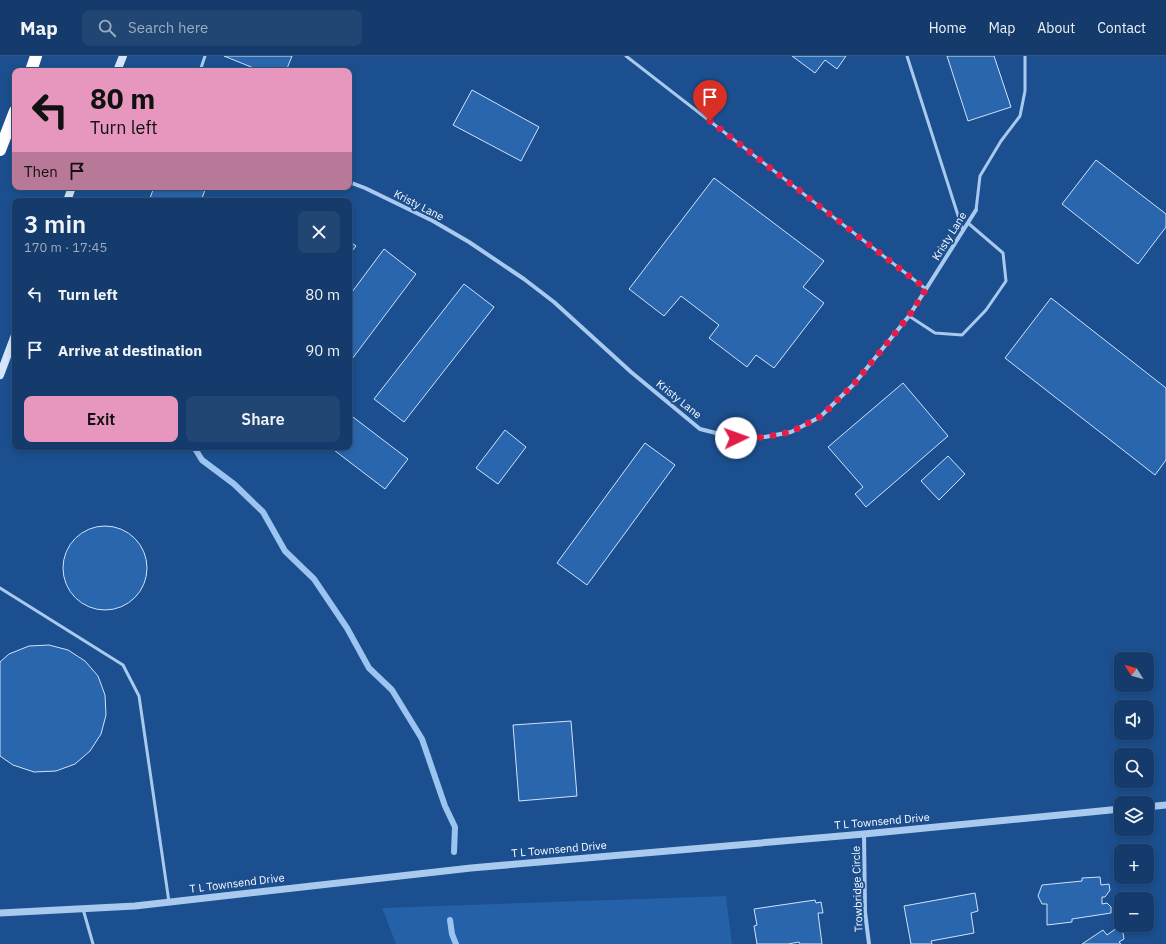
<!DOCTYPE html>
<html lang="en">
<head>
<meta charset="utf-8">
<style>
	:root { --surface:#143b6b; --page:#214673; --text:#f1f3f6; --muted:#9dadc1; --line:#33557e; --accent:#e797bd }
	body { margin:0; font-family:"IBM Plex Sans",sans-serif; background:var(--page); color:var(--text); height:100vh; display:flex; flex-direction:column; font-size:15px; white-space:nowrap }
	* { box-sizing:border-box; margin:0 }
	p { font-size:13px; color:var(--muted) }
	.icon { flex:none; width:22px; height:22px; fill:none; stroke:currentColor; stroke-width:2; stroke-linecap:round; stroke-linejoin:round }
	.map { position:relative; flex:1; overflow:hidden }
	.sheet { position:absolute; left:12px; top:142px; width:340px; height:252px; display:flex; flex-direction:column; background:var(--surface); border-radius:8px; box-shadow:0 2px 6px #0003,0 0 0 1px var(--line) }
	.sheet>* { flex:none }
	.top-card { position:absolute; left:12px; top:12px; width:340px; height:122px; border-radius:8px; box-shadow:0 2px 6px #0003,0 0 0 1px var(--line); background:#e797bd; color:#111; overflow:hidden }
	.needle { width:26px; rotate:307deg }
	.fabs { position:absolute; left:1114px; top:596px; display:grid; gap:8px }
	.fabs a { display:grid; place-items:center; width:40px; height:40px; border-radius:8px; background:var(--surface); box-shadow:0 2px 6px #0003,0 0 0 1px var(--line); font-size:20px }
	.pin { position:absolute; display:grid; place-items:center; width:34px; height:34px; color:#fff; margin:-41px -17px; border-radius:50% 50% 50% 0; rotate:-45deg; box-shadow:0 0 4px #0007 }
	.pin .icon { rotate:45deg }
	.me { position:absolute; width:44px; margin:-22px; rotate:87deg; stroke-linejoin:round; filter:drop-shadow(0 0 3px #0008) }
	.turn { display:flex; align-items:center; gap:14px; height:84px; padding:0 12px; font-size:18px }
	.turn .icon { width:52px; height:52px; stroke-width:2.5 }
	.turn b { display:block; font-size:28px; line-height:34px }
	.then { display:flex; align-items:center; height:38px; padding:0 12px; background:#0003; gap:8px; font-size:15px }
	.round { display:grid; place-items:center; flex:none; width:42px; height:42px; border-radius:8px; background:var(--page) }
	.overview { display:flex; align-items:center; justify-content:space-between; height:68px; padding:0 12px }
	h1 { font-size:24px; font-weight:600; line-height:30px }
	.action { display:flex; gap:8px; margin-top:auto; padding:8px 12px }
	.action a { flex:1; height:46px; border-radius:8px; background:var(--accent); color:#111; font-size:16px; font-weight:600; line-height:46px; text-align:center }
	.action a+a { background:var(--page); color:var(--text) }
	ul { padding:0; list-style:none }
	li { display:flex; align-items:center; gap:12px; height:56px; padding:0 12px }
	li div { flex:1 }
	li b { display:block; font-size:15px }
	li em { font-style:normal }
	header { display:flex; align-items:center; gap:24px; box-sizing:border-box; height:56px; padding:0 20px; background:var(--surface); border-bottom:1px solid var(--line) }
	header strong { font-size:19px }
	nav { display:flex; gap:22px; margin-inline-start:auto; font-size:14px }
	.search { width:280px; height:36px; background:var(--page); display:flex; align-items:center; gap:10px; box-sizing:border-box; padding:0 14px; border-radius:8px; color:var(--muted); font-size:15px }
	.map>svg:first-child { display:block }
</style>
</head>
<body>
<header>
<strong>Map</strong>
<div class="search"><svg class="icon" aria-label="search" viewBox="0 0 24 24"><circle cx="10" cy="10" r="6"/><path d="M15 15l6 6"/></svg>Search here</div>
<nav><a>Home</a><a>Map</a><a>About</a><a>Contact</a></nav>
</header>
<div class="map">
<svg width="1166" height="888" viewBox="0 0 1166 888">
	<rect width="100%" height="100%" fill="#1b4f8f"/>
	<path fill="#2461a8" d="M726 840 732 888H396L382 852Z"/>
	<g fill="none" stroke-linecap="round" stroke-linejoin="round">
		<path stroke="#9cc4f0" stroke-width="6" d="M194 391 202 404 234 428 263 456 285 495 314 523 347 572 369 612 392 634 422 683 445 750 455 771 454 796
			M450 864 452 878 456 888"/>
	</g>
	<path fill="#2a66ad" stroke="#cfe3fa" d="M224 0H292L286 15H261Z
		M792 0H846L837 13 825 4 815 17Z
		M947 0H994L1011 51 968 65Z
		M472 34 539 71 521 105 453 69Z
		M1096 104 1166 158V171L1138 208 1062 148Z
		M714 122 824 205 803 231 824 247 774 312 756 299 747 311 709 282 719 269 681 240 664 260 629 233Z
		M154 131H206L201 145H149Z
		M349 185 356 190 349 199Z
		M384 193 416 218 349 307V240Z
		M464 228 494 251 404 366 374 343Z
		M1051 242 1166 332V404L1155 419 1005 302Z
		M903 327 948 380 866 451 855 438 863 431 828 391Z
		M349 358 408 403 385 433 330 391H349Z
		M505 374 526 391 498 428 476 412Z
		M645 387 675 409 587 529 557 507Z
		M948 400 965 418 939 444 921 425Z
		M63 512a42 42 0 1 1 84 0a42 42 0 1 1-84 0Z
		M49 589 68 594 85 605 98 620 105 639 106 659 101 678 90 695 75 708 56 715 34 716 13 709 0 700V606L9 598 29 590Z
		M571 665 577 740 519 745 513 669Z
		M1100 821 1101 829 1109 828 1110 834 1105 841H1102V848L1107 847 1111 851V857L1072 863V866L1047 869V848H1042L1038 840 1042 829 1082 825V822Z
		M975 837 978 855 971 857 974 877 931 885 932 888H911L904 850Z
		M815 844 816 847 821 846 823 857H818L822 888H800L799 886 788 888H757L754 870 757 869 754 853Z
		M1117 872 1123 877 1124 883 1119 886 1121 888H1082L1103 874 1107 879Z"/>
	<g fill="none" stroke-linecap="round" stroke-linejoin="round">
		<path stroke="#a9c9ee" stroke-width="3" d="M626 0 926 233
			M907 0 963 175
			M200 15 205 0
			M976 154 980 120 1001 85 1020 60 1025 35V0
			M909 260 935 277 962 279 986 254 1006 225 1003 197 968 167
			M0 532 123 609 139 640 169 846
			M83 853 93 888"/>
		<path stroke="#a9c9ee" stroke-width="4" d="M349 126 365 132 433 165 469 186 524 223 554 246 631 316 700 373 736 382 765 381 791 376 820 361 854 328 909 260 976 154
			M864 778 865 856 869 888"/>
		<path stroke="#a9c9ee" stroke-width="7" d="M1147 751 1166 749
			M0 857 135 850 471 812 864 778 1121 753"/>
		<path stroke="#d6e6fa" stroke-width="8" d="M117 15 123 0
			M67 145 72 131
			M0 319 15 279"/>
		<path stroke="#fff" stroke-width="12" d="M31 15 36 0
			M0 94 15 55"/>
	</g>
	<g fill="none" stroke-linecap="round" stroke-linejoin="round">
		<path stroke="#e11d48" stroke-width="7" stroke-dasharray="0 12.6" d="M710 65 926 233 909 260 854 328 820 361 791 376 765 381 736 382"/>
	</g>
	<g text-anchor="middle" stroke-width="4" stroke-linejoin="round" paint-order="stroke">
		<g font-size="11" fill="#fff" stroke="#1b4f8f">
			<text transform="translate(419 149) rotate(27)" y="4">Kristy Lane</text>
			<text transform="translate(949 180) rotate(-58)" y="4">Kristy Lane</text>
			<text transform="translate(679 343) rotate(39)" y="4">Kristy Lane</text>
			<text transform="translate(882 765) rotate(-5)" y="4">T L Townsend Drive</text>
			<text transform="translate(559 793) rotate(-5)" y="4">T L Townsend Drive</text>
			<text transform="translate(237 827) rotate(-7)" y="4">T L Townsend Drive</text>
			<text transform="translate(857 833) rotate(-92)" y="4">Trowbridge Circle</text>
		</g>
	</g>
</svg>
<div class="fabs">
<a><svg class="needle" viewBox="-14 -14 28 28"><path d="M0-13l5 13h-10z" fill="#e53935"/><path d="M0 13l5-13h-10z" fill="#9dadc1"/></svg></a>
<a><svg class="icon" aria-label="sound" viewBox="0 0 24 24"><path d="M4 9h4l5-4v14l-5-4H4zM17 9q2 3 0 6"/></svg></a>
<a><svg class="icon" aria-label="search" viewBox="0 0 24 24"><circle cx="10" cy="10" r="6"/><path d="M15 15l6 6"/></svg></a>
<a><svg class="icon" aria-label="layers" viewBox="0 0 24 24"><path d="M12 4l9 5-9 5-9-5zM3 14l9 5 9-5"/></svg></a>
<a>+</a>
<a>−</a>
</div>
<div class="pin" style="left:710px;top:65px;background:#d93025"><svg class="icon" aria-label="arrive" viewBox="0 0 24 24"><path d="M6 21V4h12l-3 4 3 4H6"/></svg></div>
<svg class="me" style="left:736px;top:382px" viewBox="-20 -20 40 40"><circle r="19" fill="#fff"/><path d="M0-13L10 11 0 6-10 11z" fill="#e11d48"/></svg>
<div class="top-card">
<div class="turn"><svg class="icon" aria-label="left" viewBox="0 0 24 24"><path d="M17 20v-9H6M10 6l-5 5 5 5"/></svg><div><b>80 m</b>Turn left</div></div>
<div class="then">Then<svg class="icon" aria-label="arrive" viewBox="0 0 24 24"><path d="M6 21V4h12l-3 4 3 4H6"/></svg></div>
</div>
<section class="sheet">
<div class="overview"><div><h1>3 min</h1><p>170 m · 17:45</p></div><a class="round"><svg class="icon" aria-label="close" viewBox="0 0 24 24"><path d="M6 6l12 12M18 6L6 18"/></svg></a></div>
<ul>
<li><svg class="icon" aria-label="left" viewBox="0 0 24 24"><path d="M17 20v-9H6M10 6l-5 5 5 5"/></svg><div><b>Turn left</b></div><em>80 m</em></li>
<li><svg class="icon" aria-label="arrive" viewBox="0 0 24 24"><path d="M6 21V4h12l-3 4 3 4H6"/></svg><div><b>Arrive at destination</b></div><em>90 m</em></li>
</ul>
<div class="action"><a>Exit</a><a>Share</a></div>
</section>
</div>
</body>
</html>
